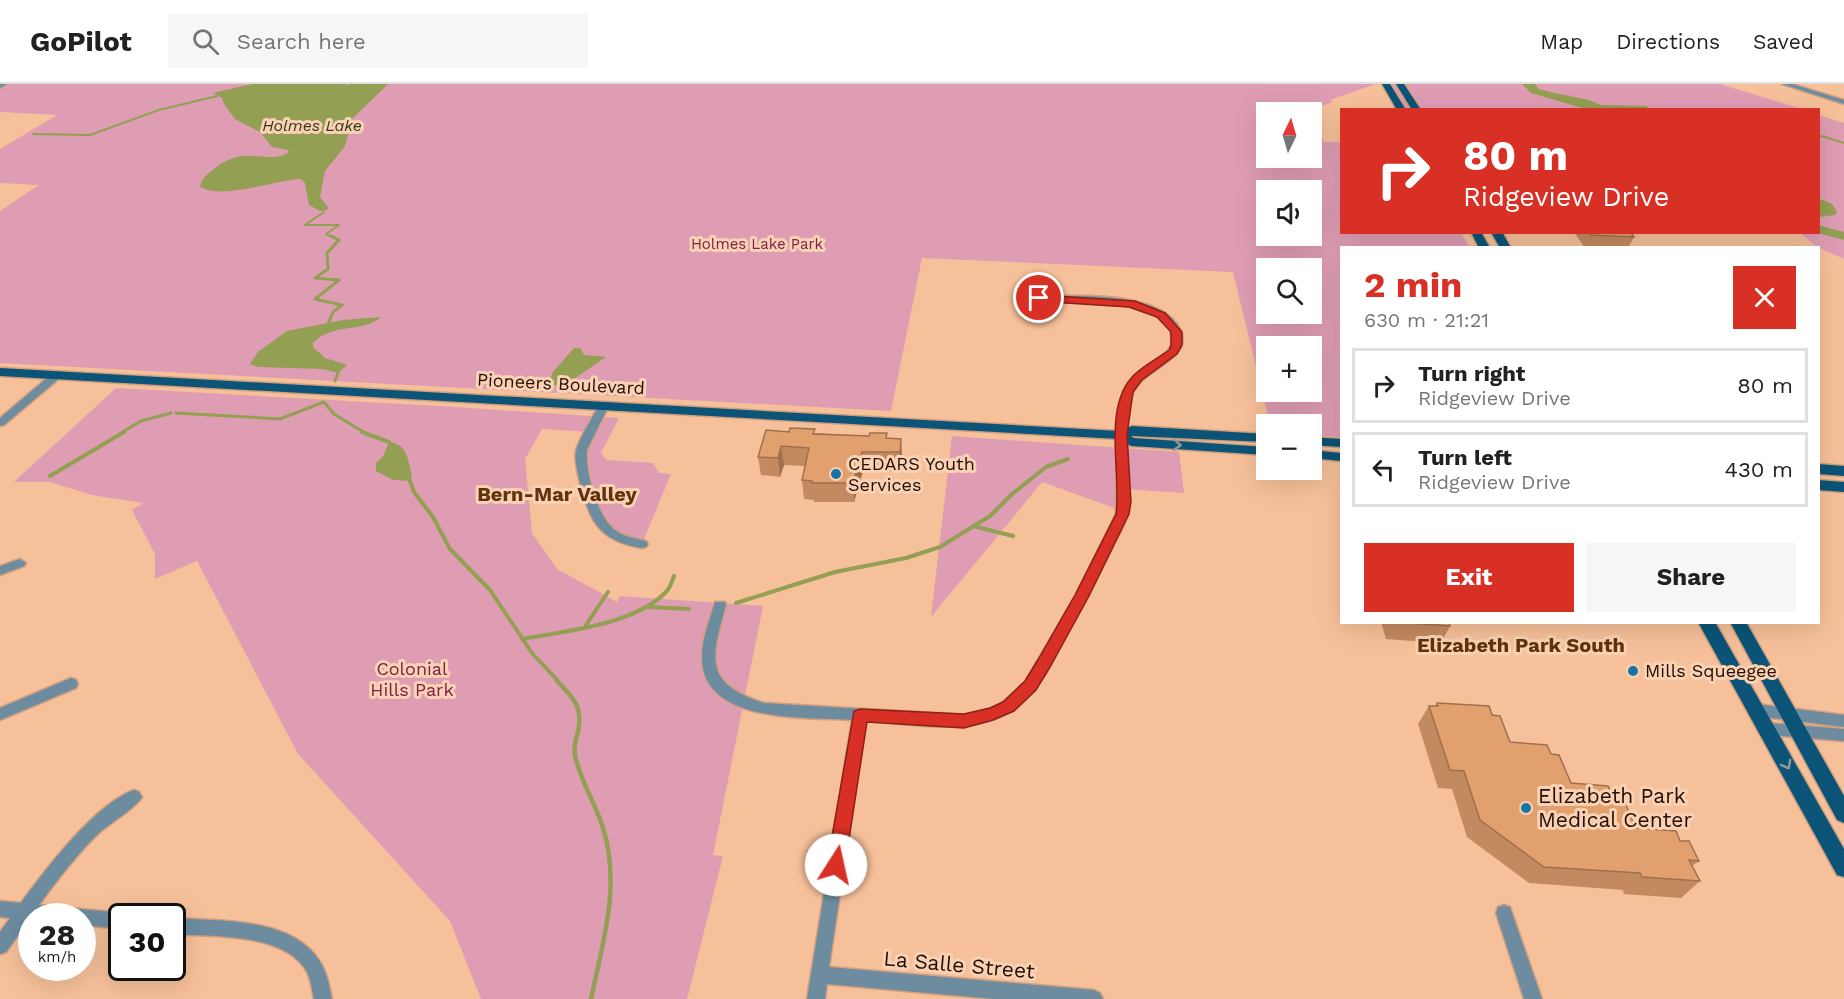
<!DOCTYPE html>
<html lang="en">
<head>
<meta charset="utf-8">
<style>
	:root { --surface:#fff; --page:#f6f6f6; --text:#202124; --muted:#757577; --line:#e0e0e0; --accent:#d93025 }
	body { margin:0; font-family:"Work Sans",sans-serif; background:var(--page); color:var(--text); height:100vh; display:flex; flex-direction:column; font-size:22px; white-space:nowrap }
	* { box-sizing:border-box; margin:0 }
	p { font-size:20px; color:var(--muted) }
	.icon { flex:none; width:33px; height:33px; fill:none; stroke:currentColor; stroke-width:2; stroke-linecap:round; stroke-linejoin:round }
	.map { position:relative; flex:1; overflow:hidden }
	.side { position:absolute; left:1340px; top:162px; width:480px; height:378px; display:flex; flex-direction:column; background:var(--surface); border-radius:0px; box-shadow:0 6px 24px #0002 }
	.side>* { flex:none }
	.guide { position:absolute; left:1340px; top:24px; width:480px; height:126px; border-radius:0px; box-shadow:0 6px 24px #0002; background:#d93025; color:#fff; overflow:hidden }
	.needle { width:39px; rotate:5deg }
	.buttons { position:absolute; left:1256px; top:18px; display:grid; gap:12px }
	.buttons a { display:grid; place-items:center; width:66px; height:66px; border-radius:0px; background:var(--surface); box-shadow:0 6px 24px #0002; font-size:30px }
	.speed { position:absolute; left:18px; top:819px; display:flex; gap:12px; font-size:30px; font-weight:700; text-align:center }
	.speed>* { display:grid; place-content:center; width:78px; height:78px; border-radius:50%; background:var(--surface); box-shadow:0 6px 24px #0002; line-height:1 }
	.speed small { font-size:15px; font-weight:400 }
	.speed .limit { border:3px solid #111; border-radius:9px; background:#fff; color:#111 }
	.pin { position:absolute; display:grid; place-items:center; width:51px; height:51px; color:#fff; margin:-26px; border:3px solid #fff; border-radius:50%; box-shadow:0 2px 6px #0007 }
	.me { position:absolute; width:66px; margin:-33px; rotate:10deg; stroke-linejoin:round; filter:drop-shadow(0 0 4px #0008) }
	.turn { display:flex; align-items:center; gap:21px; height:126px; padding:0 24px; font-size:27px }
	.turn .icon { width:78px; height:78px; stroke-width:2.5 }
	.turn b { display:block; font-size:42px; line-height:51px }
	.round { display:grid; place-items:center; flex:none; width:63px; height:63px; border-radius:0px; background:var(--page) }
	.overview { display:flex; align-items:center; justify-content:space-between; height:102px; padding:0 24px }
	h1 { font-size:36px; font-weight:700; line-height:45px; color:var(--accent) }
	.action { display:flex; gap:12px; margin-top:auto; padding:12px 24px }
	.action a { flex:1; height:69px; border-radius:0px; background:var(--accent); color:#fff; font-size:24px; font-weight:700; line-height:69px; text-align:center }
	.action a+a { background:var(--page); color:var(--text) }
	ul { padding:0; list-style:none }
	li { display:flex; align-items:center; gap:18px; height:75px; margin:0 12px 9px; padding:0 12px; border:3px solid var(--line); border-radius:0px }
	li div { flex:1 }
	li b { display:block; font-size:22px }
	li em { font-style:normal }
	header { display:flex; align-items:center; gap:36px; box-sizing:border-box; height:84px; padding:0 30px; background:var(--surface); border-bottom:2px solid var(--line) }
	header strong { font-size:28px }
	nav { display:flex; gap:33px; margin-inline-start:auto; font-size:21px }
	.search { width:420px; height:54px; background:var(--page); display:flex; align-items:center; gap:15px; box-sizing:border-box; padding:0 21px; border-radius:0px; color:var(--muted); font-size:22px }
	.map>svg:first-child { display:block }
</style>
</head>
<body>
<header>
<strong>GoPilot</strong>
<div class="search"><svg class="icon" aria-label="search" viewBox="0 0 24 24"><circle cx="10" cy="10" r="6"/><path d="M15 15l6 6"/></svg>Search here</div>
<nav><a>Map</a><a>Directions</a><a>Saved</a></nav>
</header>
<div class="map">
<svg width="1844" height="915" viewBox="0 0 1844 915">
	<rect width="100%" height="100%" fill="#f6c09a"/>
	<path fill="#df9db4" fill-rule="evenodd" d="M9 0H1376L1330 16 1333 18 1310 26V28H1266V74H1311V30L1324 58H1341V148L1461 149 1470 163 1341 164V353L1311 351V340H1270L1233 188 922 174 891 327 0 279V127L39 101 0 99V65L57 31 0 28V5ZM1266 106H1311V152H1266ZM1266 184H1311V230H1266ZM1266 262H1311V308H1266Z
		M1379 0H1720L1802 25H1417L1401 1H1396L1412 25H1406L1390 1Z
		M1818 31 1844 39V175L1817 163 1800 149 1818 148Z
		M116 304 456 323 619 334 601 369 606 376 653 379 659 389 671 390 642 460 608 448 581 380 590 348 542 345 525 375 532 449 557 485 617 518 620 512 763 522 713 771 723 772 687 915H481L450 837 298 670 197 477 155 495V470L132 426 143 419 92 411 50 398H14Z
		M952 352 1179 368 1184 409 1124 405 1123 427 1042 398 931 533Z"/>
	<path fill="#939f52" d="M252 0H347L343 2 351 0H388L352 35 345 62 325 87 320 113 328 123 327 126 320 127 309 121 305 99 301 95C274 96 224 116 200 103 201 95 207 90 214 85 245 59 268 82 289 68L288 66 272 63 260 48 235 35 224 20 222 14 213 9Z
		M381 233C364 249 333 238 313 259V263L325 274 347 281 338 289 323 285 258 283 250 280 258 268 287 247 343 236Z
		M574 264H580L584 271 606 273 571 297 556 301 548 300 553 288Z
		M389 358C407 359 409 378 412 393L410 397 393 396 376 387V379L383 372Z"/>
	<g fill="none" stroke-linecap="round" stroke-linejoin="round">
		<path stroke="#939f52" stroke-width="2" d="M33 50 90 51 159 26 217 12
			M1818 51 1844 59
			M324 128 305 141H339L326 150 334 154"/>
		<path stroke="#939f52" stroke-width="3" d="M328 240 333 228 342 221 315 215 339 196 315 194 328 185 327 169 339 156 331 152
			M335 297 338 289
			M176 329 280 335 324 318 334 330 365 349
			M121 349 141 337 171 329"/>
		<path stroke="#939f52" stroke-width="4" d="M362 348 389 358
			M50 392 124 348
			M410 397 414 408 433 433 450 465 490 506 532 569 559 598
			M973 442 1013 452
			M736 519 835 488 906 474 940 463 990 432 1012 410 1046 383 1068 375
			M648 523 689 525
			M586 541 608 508
			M522 555C565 547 634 541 666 508 670 504 672 498 674 492"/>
		<path stroke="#939f52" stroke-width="4.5" d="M557 597C574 614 583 623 578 648 576 656 573 664 575 671 580 697 595 718 603 744 621 801 603 858 591 915"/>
		<path fill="#939f52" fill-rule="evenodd" d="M1522 0H1535L1539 5 1550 8 1589 16 1600 21 1646 22 1652 26H1589L1531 9Z
			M1818 114 1832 120 1837 128 1835 131 1818 133Z
			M1818 141 1844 148V156L1814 148H1818Z"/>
		<g stroke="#d0a07e" stroke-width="3">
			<path id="minor" d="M0 0H7L0 4Z
				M1782 0H1792L1844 16V20Z
				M1039 212C1075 212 1161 206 1180 245 1195 276 1141 285 1133 309 1120 347 1133 387 1128 426 1127 439 1117 452 1112 464 1094 501 1074 537 1054 572 1048 583 1042 598 1033 607 1023 618 1011 629 997 634 959 650 906 639 866 637L829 883 1094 906 1100 909 1103 915H995L827 900 825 915H807L852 636C807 633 703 640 702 575 701 557 709 538 714 521L715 518H725L726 521C711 575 703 599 764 619L964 631 990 625 1003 618 1025 598 1076 511 1116 430 1117 338 1123 307 1134 292 1161 274 1170 264 1172 260 1170 244 1160 234 1145 226 1111 219 1036 217 1034 215Z
				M57 288 61 289V293L4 341 0 342V334L53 289Z
				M604 318 609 321 587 366C585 387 597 433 615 446 624 453 635 454 646 457L648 460 646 463 642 464C600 457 590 439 580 399 578 389 574 377 576 367 580 352 592 335 599 321Z
				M20 475 26 479 24 482 0 491V482Z
				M71 594 76 596 78 600 76 604 0 636V624Z
				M1756 620 1844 631V643L1756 632 1751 630 1749 626 1751 622Z
				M1767 639 1844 645V657L1767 651 1762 649 1760 645 1762 641Z
				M134 706 139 708 142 713C137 723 109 740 99 749 77 770 58 795 39 821L122 829 128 832H122V845L82 841V832H32V836H29L6 868 0 870V848L10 834 0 833V817L21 819C46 785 94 721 134 706Z
				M1504 821 1510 823 1512 829 1542 915H1524L1496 829 1498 823Z
				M172 834C216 837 286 833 316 872 326 884 329 900 332 915H314C312 906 311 896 307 888 285 848 212 853 172 850Z"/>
		</g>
		<g stroke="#d0a07e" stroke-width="3">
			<path id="major" d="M1382 0H1390L1406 26H1397Z
				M1396 0H1404L1421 26H1412Z
				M1471 148H1481L1490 164H1479Z
				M1491 148H1502L1511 164H1500Z
				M0 284 1119 347 1132 342 1266 350V358L1131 352 1134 354 1266 363V371L1131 362 1118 355 0 292Z
				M1311 353 1341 355V363L1311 361Z
				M1311 366 1341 369V377L1311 374Z
				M1818 380 1844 382V392L1818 390Z
				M1818 396 1844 398V408L1818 406Z
				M1698 538H1715L1844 765V793L1837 791Z
				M1730 538H1746L1844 712V739L1837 736Z"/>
		</g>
		<use href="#minor" fill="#6d8ca0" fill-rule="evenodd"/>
		<use href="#major" fill="#0b5477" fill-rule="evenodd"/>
	</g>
	<path fill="#c38a5f" d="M1574 148H1630L1634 153 1628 164H1585Z
		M766 346 869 352 887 349V354L901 355 902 374 900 387H863L854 418H814V416L804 415 802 396 805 382 784 381 780 393 761 391 758 373Z
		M1381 538H1449L1450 542 1441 559 1386 555Z
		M1437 619 1492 631 1510 658 1551 670 1571 699 1613 712 1636 744 1680 757 1699 777 1692 782 1700 797 1681 814 1624 810 1623 806 1529 799 1467 753 1452 705 1438 704 1418 640 1429 622H1435Z"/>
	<path fill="#9f704e" d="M901 355 902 374 900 387V368Z
		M781 362 784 381 780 393 778 374Z
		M862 368 863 387 854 418 853 399Z"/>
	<path fill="#e3a06f" stroke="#9f704e" stroke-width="1.5" d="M1590 148H1630L1634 153 1591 151Z
		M790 344 815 345 813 350 869 352 870 349H887L886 354 901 355 900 368H862L853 399H812V397L802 396 809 364 781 362 778 374 758 373 766 346 789 348Z
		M1395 538H1449L1450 542Z
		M1437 619 1489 622 1492 631 1500 632 1510 658 1547 661 1551 670 1559 671 1571 699 1608 702 1613 712H1622L1636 744 1676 747 1680 757H1689L1699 777 1689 776 1700 797 1642 793 1640 789 1544 783 1480 736 1464 687 1450 686 1429 622H1438Z"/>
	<defs><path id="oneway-chevron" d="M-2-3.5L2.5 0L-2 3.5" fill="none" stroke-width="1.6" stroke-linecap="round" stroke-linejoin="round" transform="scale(1.5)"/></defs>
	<g stroke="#8e9999">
		<use href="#oneway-chevron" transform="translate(1177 361) rotate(4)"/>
		<use href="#oneway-chevron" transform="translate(1787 681) rotate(61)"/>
	</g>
	<path fill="#d93025" stroke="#8d1f18" stroke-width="1.5" d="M1039 211 1135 217 1165 229 1182 248V261L1177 270 1142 296 1133 308 1127 351 1131 418 1129 430 1089 512 1050 583 1036 606 1014 627 993 636 964 644 867 638 845 781 842 787 836 790 830 787 827 781 854 627 860 625 964 630 990 624 1003 618 1025 597 1039 574 1075 511 1116 430C1122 390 1101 322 1135 290 1145 281 1158 274 1169 266L1171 261V248L1157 233 1129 223 1035 217V212Z"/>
	<g fill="#1673a2" stroke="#f9d1b4" stroke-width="2">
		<circle cx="836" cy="390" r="6"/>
		<circle cx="1633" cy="587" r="6"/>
		<circle cx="1526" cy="724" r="6"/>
	</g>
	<g text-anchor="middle" stroke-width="6" stroke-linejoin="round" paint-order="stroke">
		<g font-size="15" fill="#7d204a" stroke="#f9d1b4">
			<text x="757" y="165">Holmes Lake Park</text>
		</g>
		<g font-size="16" font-style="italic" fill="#323715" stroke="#f9d1b4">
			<text x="312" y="47">Holmes Lake</text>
		</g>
		<g font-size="18" fill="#250e00" stroke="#f9d1b4">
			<text transform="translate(561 300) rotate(3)" y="6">Pioneers Boulevard</text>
		</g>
		<g font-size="18" fill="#250e00" stroke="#f9d1b4" text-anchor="start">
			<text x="848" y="386">CEDARS Youth<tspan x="848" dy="21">Services</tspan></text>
			<text x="1645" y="593">Mills Squeegee</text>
		</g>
		<g font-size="18" fill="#7d204a" stroke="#f9d1b4">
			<text x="412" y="591">Colonial<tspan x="412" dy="21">Hills Park</tspan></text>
		</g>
		<g font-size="20" font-weight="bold" fill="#5f330c" stroke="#f9d1b4">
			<text x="557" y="417">Bern-Mar Valley</text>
			<text x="1521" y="568">Elizabeth Park South</text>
		</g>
		<g font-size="21" fill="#250e00" stroke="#f9d1b4" text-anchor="start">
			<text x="1538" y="719">Elizabeth Park<tspan x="1538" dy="24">Medical Center</tspan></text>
		</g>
		<g font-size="21" fill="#250e00" stroke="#f9d1b4">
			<text transform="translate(959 881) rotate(5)" y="7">La Salle Street</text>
		</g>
	</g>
</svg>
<div class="buttons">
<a><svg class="needle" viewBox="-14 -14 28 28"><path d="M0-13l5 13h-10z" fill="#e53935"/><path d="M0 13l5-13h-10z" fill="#757577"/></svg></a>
<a><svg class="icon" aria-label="sound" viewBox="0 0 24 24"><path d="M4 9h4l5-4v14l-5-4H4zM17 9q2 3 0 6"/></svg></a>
<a><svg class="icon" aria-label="search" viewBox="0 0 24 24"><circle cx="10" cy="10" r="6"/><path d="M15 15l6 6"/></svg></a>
<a>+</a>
<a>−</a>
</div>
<div class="speed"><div>28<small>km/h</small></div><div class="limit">30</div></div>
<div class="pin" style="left:1039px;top:214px;background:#d93025"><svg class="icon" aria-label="arrive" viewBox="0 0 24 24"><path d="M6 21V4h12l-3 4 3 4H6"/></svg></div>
<svg class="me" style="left:836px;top:781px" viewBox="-20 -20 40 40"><circle r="19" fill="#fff"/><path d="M0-13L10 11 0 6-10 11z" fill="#d93025"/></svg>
<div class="guide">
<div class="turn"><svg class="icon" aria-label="right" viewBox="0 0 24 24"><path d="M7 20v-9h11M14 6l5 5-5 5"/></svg><div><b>80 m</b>Ridgeview Drive</div></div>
</div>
<section class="side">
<div class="overview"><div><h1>2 min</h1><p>630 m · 21:21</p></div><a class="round" style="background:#d93025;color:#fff"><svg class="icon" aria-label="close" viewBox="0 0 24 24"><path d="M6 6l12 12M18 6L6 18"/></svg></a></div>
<ul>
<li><svg class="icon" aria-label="right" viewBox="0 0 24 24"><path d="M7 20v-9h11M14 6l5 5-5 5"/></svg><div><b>Turn right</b><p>Ridgeview Drive</p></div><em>80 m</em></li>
<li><svg class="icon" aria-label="left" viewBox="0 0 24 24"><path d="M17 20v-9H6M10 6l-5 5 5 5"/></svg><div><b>Turn left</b><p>Ridgeview Drive</p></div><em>430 m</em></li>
</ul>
<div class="action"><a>Exit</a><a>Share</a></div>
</section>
</div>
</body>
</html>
